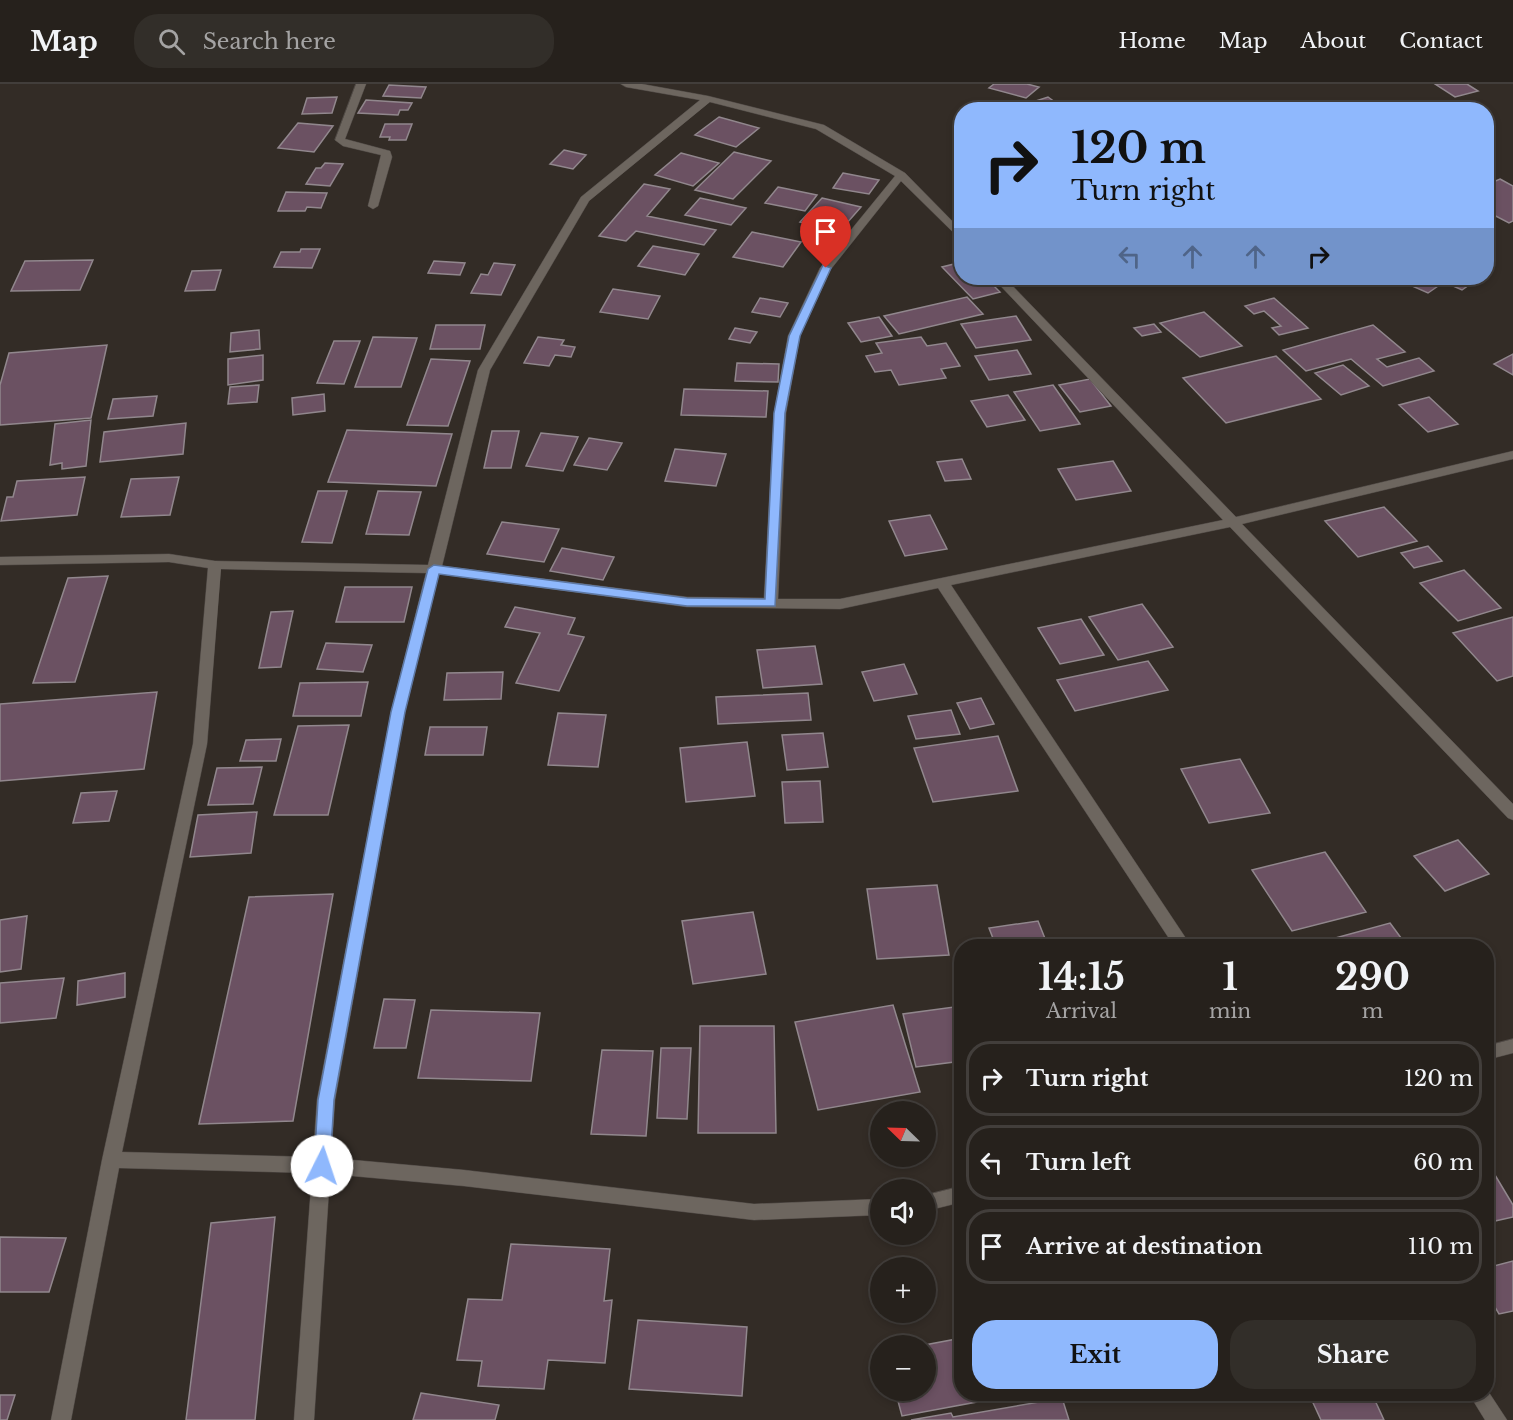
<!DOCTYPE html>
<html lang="en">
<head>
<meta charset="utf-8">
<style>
	:root { --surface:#26211c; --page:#322e29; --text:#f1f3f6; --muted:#a4a3a3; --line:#423e3b; --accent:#8fb8fd }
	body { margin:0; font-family:"Libre Baskerville",serif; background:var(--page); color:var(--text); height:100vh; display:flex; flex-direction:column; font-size:22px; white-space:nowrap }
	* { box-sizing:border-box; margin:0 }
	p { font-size:20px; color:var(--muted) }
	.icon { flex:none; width:33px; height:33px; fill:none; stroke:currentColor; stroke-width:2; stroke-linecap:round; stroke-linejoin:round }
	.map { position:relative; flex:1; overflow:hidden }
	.sheet { position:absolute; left:954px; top:855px; width:540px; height:462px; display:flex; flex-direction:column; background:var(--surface); border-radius:24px; box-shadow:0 3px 9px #0003,0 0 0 2px var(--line) }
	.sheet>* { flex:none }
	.hud { position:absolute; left:954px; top:18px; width:540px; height:183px; border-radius:24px; box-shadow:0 3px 9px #0003,0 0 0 2px var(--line); background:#8fb8fd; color:#111; overflow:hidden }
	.needle { width:39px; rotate:293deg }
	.buttons { position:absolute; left:870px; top:1017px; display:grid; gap:12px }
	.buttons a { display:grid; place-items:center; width:66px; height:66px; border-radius:50%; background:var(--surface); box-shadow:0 3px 9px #0003,0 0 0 2px var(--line); font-size:30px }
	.pin { position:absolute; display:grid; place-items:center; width:51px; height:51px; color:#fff; margin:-62px -26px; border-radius:50% 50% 50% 0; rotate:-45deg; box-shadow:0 0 6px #0007 }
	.pin .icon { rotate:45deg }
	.me { position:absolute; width:66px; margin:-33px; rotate:4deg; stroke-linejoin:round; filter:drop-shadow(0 0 4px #0008) }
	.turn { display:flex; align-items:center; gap:21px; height:126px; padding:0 18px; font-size:27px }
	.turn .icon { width:78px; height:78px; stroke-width:2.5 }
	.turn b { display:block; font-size:42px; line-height:51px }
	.lanes { display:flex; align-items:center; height:57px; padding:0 18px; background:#0003; justify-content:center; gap:30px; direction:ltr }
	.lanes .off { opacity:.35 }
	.eta { display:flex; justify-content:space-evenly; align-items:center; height:102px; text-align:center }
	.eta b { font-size:36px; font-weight:700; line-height:42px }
	.cta { display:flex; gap:12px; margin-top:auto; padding:12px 18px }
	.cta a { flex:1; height:69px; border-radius:24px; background:var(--accent); color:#111; font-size:24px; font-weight:700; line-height:69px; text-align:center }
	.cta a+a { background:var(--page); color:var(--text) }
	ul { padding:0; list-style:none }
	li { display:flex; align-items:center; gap:18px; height:75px; margin:0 12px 9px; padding:0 6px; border:3px solid var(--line); border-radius:24px }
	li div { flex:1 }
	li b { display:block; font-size:22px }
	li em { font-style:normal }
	header { display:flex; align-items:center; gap:36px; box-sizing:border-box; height:84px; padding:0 30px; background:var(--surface); border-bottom:2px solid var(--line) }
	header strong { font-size:28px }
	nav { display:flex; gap:33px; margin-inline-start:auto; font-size:21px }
	.search { width:420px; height:54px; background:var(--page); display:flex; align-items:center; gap:15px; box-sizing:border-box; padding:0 21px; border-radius:24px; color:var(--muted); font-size:22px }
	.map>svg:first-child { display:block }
</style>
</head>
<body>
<header>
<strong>Map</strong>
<div class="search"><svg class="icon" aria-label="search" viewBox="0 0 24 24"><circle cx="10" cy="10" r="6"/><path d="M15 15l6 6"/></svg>Search here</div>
<nav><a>Home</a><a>Map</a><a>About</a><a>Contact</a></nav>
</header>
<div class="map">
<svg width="1513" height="1336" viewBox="0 0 1513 1336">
	<rect width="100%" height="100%" fill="#332c26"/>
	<path fill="#6b5162" stroke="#91878d" stroke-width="1.5" d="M994 0H1027L1039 3 1026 14 989 4Z
		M1435 0H1467L1478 7 1455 13Z
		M389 1 426 3 421 14 383 12Z
		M337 13 332 29 302 30 307 14Z
		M1048 13 1066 26 1011 25Z
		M366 16 412 19 408 26H400L398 31 358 29Z
		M719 33 759 44 736 63 695 51Z
		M298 39 333 42 314 68 278 64Z
		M385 40H412L406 56H389L390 53H380Z
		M564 66 586 71 573 85 550 80Z
		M734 68 771 77 733 115 695 106Z
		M681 69 719 79 693 102 655 91Z
		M325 79 343 80 330 102 306 100 316 84H321Z
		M843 89 879 96 869 110 833 104Z
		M1500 95 1513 102V137L1509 139 1486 127V101Z
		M644 100 670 105 647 132 716 146 704 161 636 147 626 157 599 152Z
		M778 103 817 111 805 127 765 119Z
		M286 108 327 109 321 124 307 123 305 127H278Z
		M700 114 746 124 731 141 685 131Z
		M822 114 861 123 840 147 800 138Z
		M752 148 801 158 783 183 733 173Z
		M653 162 699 170 685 191 638 182Z
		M301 165H320L312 184 274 183 281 168H300Z
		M93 176 80 206 11 207 25 177Z
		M434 177 465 179 460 191 428 189Z
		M962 178V194H986L1000 208 973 215 942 183Z
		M494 179 515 181 501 211 471 209 481 190 488 191Z
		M221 186 215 206 185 207 192 187Z
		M1280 194H1306L1310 197 1289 202Z
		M1394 194H1479L1462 206 1444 198 1428 209Z
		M613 205 660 212 648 235 600 228Z
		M967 213 983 230 899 250 884 232Z
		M760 214 788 219 780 233 752 228Z
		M1274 214 1308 244 1279 251 1272 244 1281 242 1264 227 1254 230 1245 222Z
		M1204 228 1242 262 1200 273 1160 239Z
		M1016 232 1031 256 976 264 961 240Z
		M879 233 892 252 861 258 848 239Z
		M1154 240 1161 248 1142 252 1134 244Z
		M436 241H485L480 265H430Z
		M1373 241 1405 268 1377 275 1387 283 1419 274 1434 287 1383 302 1351 275 1306 287 1283 266Z
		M735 244 757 248 750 259 729 255Z
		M259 246 260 265 230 268 231 249Z
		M373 253 417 254 401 303H355Z
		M538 253 564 256 561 261 575 263 571 273 555 271 549 282 524 279Z
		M921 253 927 262 946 259 960 282 941 285 946 294 899 301 891 286 875 288 866 272 882 269 876 259Z
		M334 257H360L344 300 317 299Z
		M107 261 91 334 0 341V301L9 269Z
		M1017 266 1031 290 989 296 975 272Z
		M1513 270V291L1494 280Z
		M263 271V296L228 301V275Z
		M1276 272 1321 315 1226 339 1183 294Z
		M431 275 470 277 448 342 407 341Z
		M737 279 779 280 778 298 735 297Z
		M1343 281 1369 302 1341 311 1315 289Z
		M1090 295 1111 322 1080 328 1059 301Z
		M259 301 257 318 228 320 230 303Z
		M1053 301 1080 340 1040 347 1014 308Z
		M684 305 768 307 766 333 681 331Z
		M324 310 325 327 293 331 292 314Z
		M1008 311 1025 336 987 343 971 317Z
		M157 312 153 332 108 335 113 315Z
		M1429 313 1458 340 1428 348 1399 321Z
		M91 336 86 382 62 385V379L50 381 55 340Z
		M186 339 183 370 100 378 104 348Z
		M347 346 452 350 436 402 328 398Z
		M492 347H519L511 384H484Z
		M541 349 578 353 563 387 526 382Z
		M589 354 622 359 607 386 574 381Z
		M675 365 726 370 716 402 665 397Z
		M962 375 971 395 945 397 937 378Z
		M1113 377 1131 407 1076 416 1058 385Z
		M85 393 77 431 1 437 7 413H13L17 397Z
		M179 393 170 431 121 433 131 395Z
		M318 407H347L332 459 302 458Z
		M378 407 421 408 409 451 366 450Z
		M1384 423 1417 457 1358 473 1325 437Z
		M930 431 947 465 905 472 889 437Z
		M502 438 559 445 544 478 487 470Z
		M1428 462 1442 477 1414 484 1401 469Z
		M562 464 614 473 603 496 550 487Z
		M1464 486 1501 524 1458 537 1420 499Z
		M108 492 75 598 33 599 68 494Z
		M345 503H412L404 538H336Z
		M1142 520 1173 563 1118 576 1089 533Z
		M515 523 575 534 568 550 584 553 559 607 516 599 540 549 505 543Z
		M293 527 281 583 259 584 271 528Z
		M1513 533V592L1497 597 1453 549Z
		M1081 535 1104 571 1060 580 1038 544Z
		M326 559 372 561 363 588 317 585Z
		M815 562 822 600 763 604 757 566Z
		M1148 577 1168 606 1075 627 1057 596Z
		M904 580 917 610 874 617 862 588Z
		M503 588 501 615 444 616 447 589Z
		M368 598 361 632H293L300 599Z
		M157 608 144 685 0 697V620Z
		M808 609 811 636 718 640 716 613Z
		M981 614 994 640 970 645 957 619Z
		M951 626 960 650 916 655 908 632Z
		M558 629 606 631 598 683 548 681Z
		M349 641 328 731H274L298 642Z
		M430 643H487L483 671H425Z
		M823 649 828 683 787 686 782 651Z
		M998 652 1018 707 933 718 914 664Z
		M281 655 276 677H240L246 656Z
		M747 658 755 712 686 718 680 664Z
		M1240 675 1270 729 1209 739 1181 685Z
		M262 683 253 720 208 721 217 684Z
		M820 697 823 738 785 739 782 698Z
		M117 707 109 737 73 739 81 709Z
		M257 728 251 769 190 773 198 731Z
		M1458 756 1489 790 1445 807 1414 772Z
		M1325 768 1366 828 1292 847 1252 786Z
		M937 801 949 871 877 875 867 805Z
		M333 810 293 1037 199 1040 249 813Z
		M753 828 766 890 693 900 682 837Z
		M27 832 21 885 0 888V836Z
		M1038 837 1048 862H996L989 844Z
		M1390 839 1407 862H1306Z
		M125 889V913L77 921 78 897Z
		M64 894 56 934 0 939V899Z
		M384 915 415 916 406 964H374Z
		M893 921 920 1008 818 1026 795 938Z
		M954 923 962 948V977L916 983 903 930Z
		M431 926 540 929 531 997 418 994Z
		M700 942H774L776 1049H698Z
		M661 964H691L687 1035 657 1034Z
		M602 966 653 967 646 1052 591 1050Z
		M1486 1076 1513 1121V1133L1486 1139Z
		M275 1133 255 1336H186L211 1139Z
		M0 1153 66 1154 49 1208H0Z
		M511 1160 610 1165 604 1217 612 1216 605 1279 548 1276 544 1305 478 1302 482 1277 457 1276 468 1215 502 1216Z
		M1513 1177V1227L1499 1230 1486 1208V1184Z
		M638 1236 747 1243 742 1312 629 1305Z
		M962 1254V1310H1020L902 1332 895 1306H926V1262H919Z
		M421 1309 499 1321 495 1336H413Z
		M1309 1310H1372L1384 1336H1321Z
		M0 1311H15L7 1336H0Z
		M1062 1314 1069 1336H911L951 1329 953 1333Z"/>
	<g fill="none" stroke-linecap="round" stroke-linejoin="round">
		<g stroke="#4f4945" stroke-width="1">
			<path id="minor" d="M356 0H366L345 55 390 67 392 73 378 122 373 125 368 122 381 71 343 62 335 56Z
				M621 0H642L708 12 824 41 905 89 962 147V157L901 97 831 185 800 252 786 329 778 515H840L1223 436 993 194H1005L1236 433 1513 367V375L1242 440 1513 720V736L1508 734 1230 443 951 501 1191 862H1174L938 504 840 525 687 523 439 490 405 628 335 1016 331 1074 464 1086 754 1120 880 1115V1131L754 1136 464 1102 330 1090 314 1336H294L312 1089 119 1084 71 1336H51L102 1076 193 660 208 484 169 478 0 481V473L169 470 215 477 428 481 478 286 581 113 700 16 626 3ZM710 18 816 45 895 92 820 184 788 252 774 329 764 514 687 513 442 482 490 286 589 117ZM221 485 426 489 391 628 317 1016 313 1073 122 1068 207 660Z
				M1513 955V969L1486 976V962Z
				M962 1102V1118L926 1127V1111Z
				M1486 1304 1507 1336H1485L1469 1310H1486Z"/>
		</g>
		<use href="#minor" fill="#6d665f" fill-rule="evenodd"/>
	</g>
	<path fill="#8fb8fd" stroke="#5d78a4" stroke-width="1.5" d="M823 181 831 184 800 252 785 329 775 522H687L439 490 405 628 334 1016 330 1082 328 1087 322 1089 316 1087 314 1082 318 1016 391 628 428 485 434 481 687 514 765 515 774 329 789 252Z"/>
</svg>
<div class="buttons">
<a><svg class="needle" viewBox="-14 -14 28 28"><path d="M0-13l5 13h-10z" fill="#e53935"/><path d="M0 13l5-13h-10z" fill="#a4a3a3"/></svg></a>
<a><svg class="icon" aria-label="sound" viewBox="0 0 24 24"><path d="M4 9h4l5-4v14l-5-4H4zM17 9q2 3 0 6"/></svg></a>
<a>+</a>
<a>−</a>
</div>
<div class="pin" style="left:826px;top:184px;background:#d93025"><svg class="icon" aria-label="arrive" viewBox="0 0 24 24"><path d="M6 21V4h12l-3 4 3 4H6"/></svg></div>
<svg class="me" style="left:322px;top:1082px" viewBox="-20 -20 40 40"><circle r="19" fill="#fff"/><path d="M0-13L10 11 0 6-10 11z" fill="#8fb8fd"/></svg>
<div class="hud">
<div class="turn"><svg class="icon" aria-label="right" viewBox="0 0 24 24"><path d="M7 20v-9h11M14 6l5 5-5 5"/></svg><div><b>120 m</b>Turn right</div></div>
<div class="lanes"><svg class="icon off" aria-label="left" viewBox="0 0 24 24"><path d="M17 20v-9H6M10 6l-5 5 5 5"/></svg><svg class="icon off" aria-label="ahead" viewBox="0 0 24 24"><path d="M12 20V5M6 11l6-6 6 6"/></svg><svg class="icon off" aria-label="ahead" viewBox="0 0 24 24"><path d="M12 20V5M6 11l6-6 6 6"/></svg><svg class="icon" aria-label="right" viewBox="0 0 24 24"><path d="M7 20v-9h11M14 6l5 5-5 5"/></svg></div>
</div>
<section class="sheet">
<div class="eta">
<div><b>14:15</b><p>Arrival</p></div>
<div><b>1</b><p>min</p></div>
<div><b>290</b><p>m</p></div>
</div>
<ul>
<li><svg class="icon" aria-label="right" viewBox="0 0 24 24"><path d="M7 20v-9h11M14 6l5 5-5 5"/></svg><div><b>Turn right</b></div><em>120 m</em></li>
<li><svg class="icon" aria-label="left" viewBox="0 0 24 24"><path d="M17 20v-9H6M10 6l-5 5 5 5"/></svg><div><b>Turn left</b></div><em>60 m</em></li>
<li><svg class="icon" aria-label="arrive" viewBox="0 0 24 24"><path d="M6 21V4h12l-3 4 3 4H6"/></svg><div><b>Arrive at destination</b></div><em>110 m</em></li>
</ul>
<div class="cta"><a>Exit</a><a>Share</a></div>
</section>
</div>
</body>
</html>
